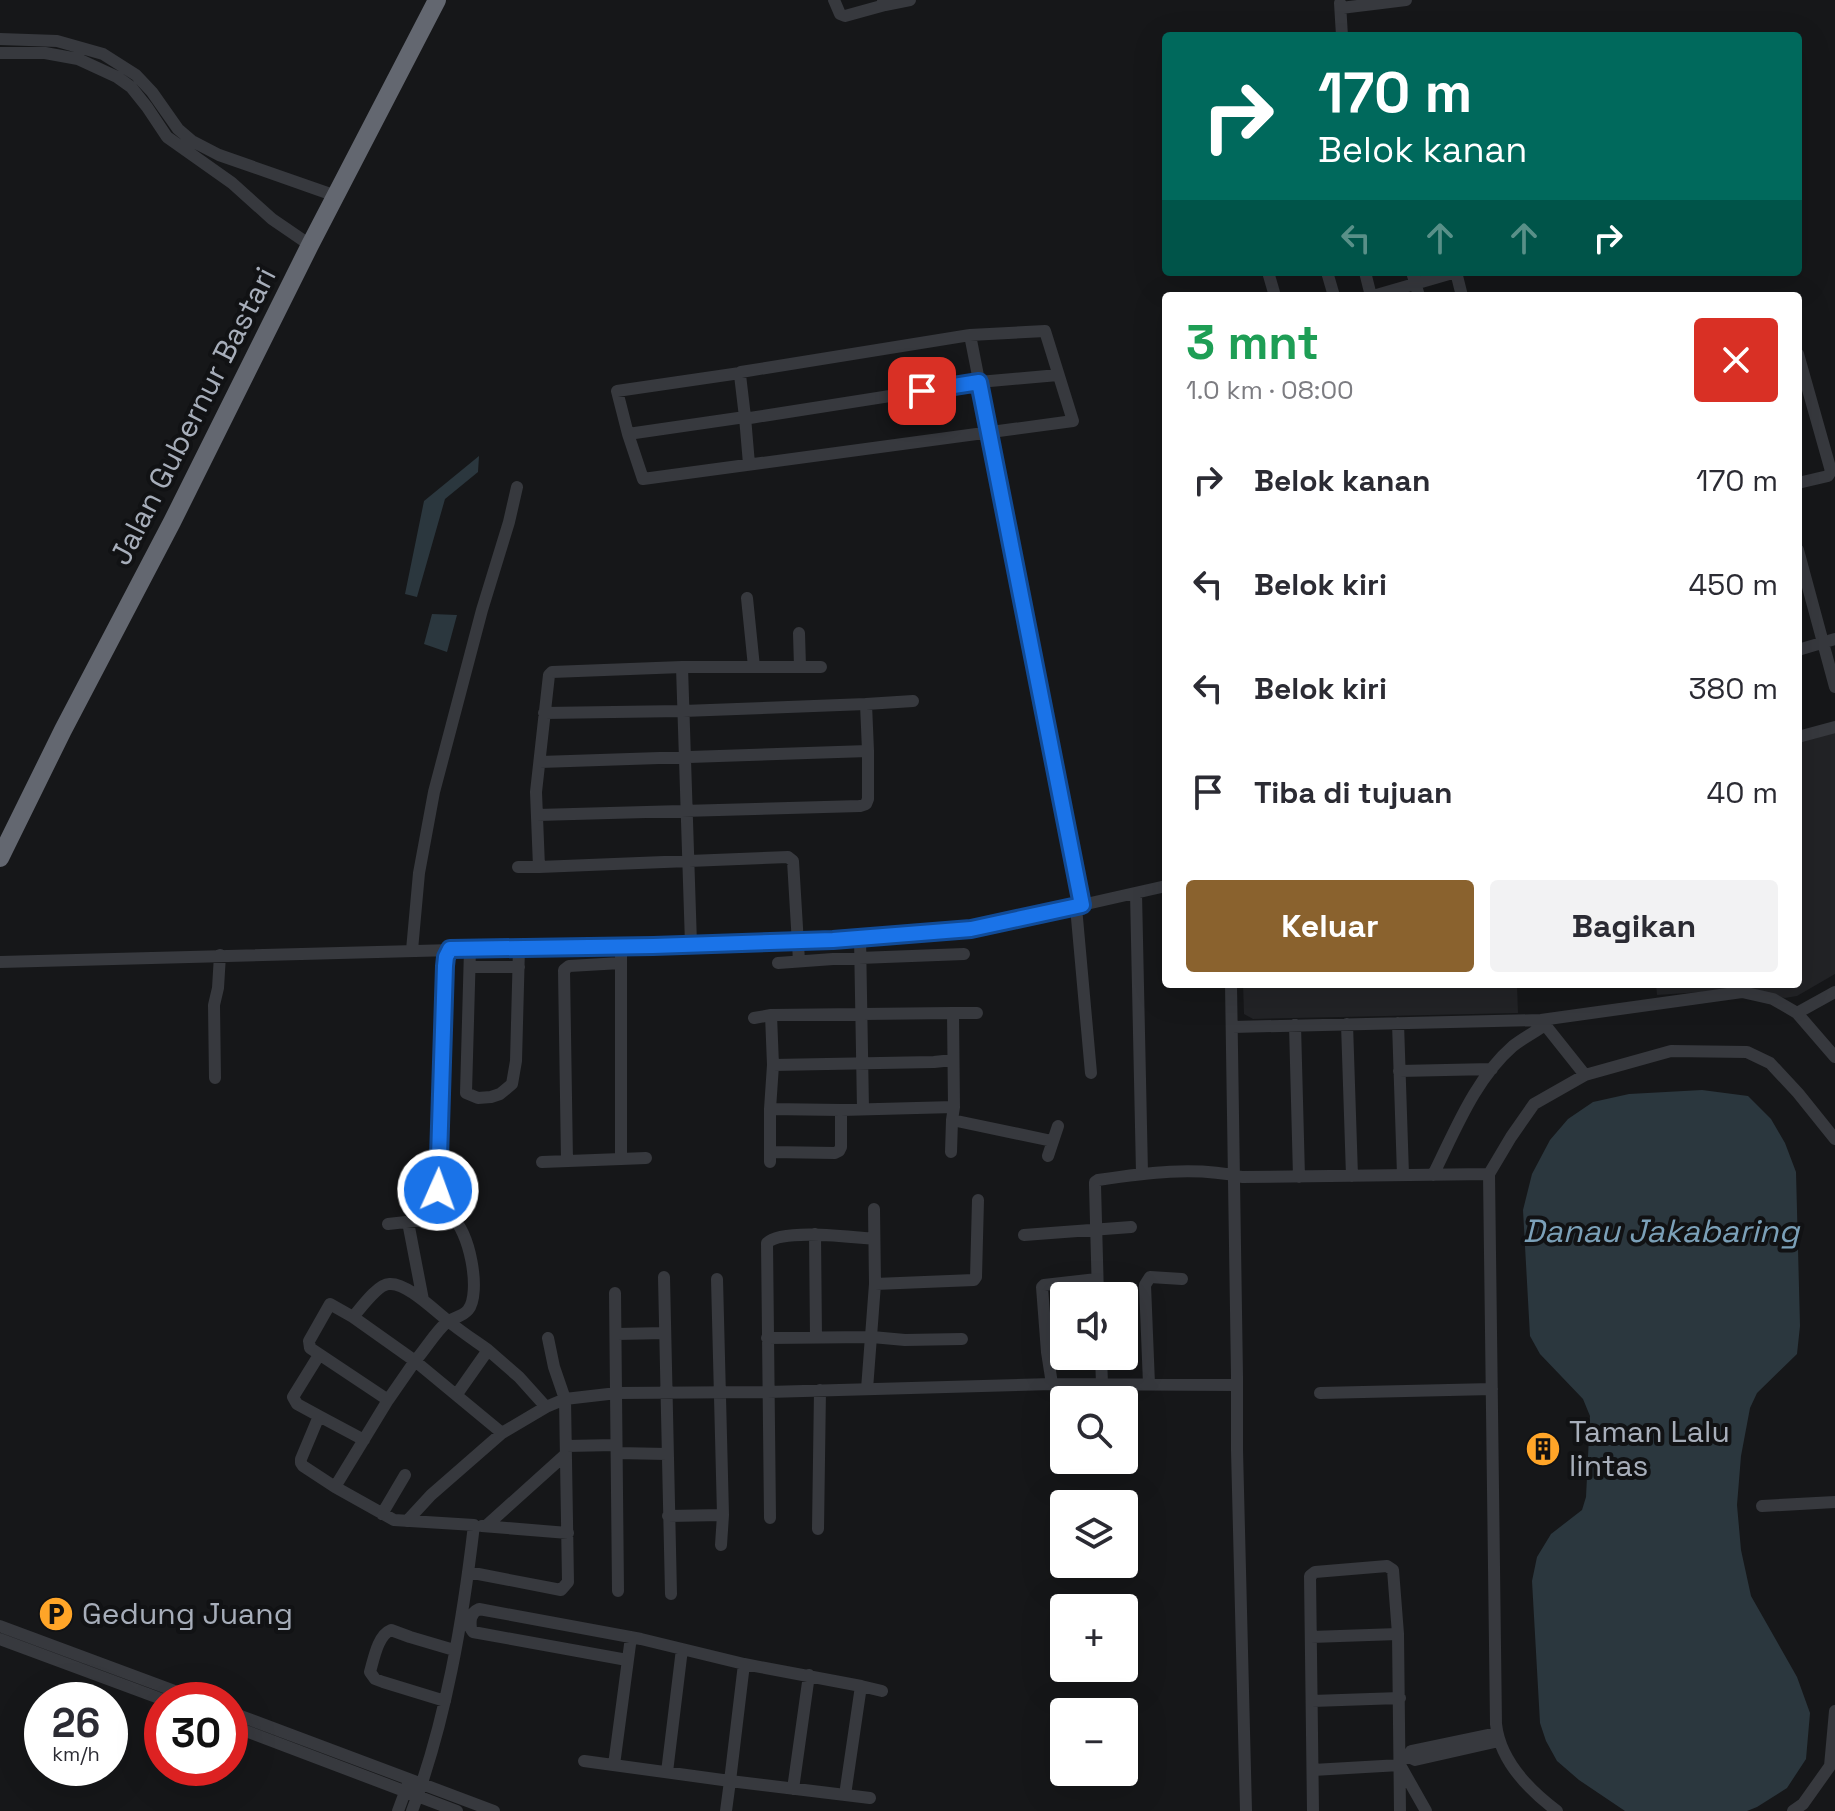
<!DOCTYPE html>
<html lang="id">
<head>
<meta charset="utf-8">
<style>
	:root { --surface:#fff; --page:#f2f2f3; --text:#2b2b33; --muted:#7c7c81; --accent:#8a622e }
	body { margin:0; font-family:"Space Grotesk",sans-serif; background:var(--page); color:var(--text); height:100vh; display:flex; flex-direction:column; font-size:30px; white-space:nowrap }
	* { box-sizing:border-box; margin:0 }
	p { font-size:26px; color:var(--muted) }
	.icon { flex:none; width:44px; height:44px; fill:none; stroke:currentColor; stroke-width:2; stroke-linecap:round; stroke-linejoin:round }
	.map { position:relative; flex:1; overflow:hidden }
	.sheet { position:absolute; left:1162px; top:292px; width:640px; height:696px; display:flex; flex-direction:column; background:var(--surface); border-radius:8px; box-shadow:0 8px 32px #0002 }
	.sheet>* { flex:none }
	.top-card { position:absolute; left:1162px; top:32px; width:640px; height:244px; border-radius:8px; box-shadow:0 8px 32px #0002; background:#00695c; color:#fff; overflow:hidden }
	.controls { position:absolute; left:1050px; top:1282px; display:grid; gap:16px }
	.controls a { display:grid; place-items:center; width:88px; height:88px; border-radius:8px; background:var(--surface); box-shadow:0 8px 32px #0002; font-size:40px }
	.speed { position:absolute; left:24px; top:1682px; display:flex; gap:16px; font-size:40px; font-weight:700; text-align:center }
	.speed>* { display:grid; place-content:center; width:104px; height:104px; border-radius:50%; background:var(--surface); box-shadow:0 8px 32px #0002; line-height:1 }
	.speed small { font-size:20px; font-weight:400 }
	.speed .limit { border:12px solid #d22; background:#fff; color:#111 }
	.pin { position:absolute; display:grid; place-items:center; width:68px; height:68px; color:#fff; margin:-34px; border-radius:16px; box-shadow:0 4px 12px #0006 }
	.me { position:absolute; width:88px; margin:-44px; rotate:2deg; stroke-linejoin:round; filter:drop-shadow(0 0 6px #0008) }
	.turn { display:flex; align-items:center; gap:28px; height:168px; padding:0 24px; font-size:36px }
	.turn .icon { width:104px; height:104px; stroke-width:2.5 }
	.turn b { display:block; font-size:56px; line-height:68px }
	.lanes { display:flex; align-items:center; height:76px; padding:0 24px; background:#0003; justify-content:center; gap:40px; direction:ltr }
	.lanes .off { opacity:.35 }
	.round { display:grid; place-items:center; flex:none; width:84px; height:84px; border-radius:8px; background:var(--page) }
	.head { display:flex; align-items:center; justify-content:space-between; height:136px; padding:0 24px }
	h1 { font-size:48px; font-weight:600; line-height:60px; color:#1e9e55 }
	.cta { display:flex; gap:16px; margin-top:auto; padding:16px 24px }
	.cta a { flex:1; height:92px; border-radius:8px; background:var(--accent); color:#fff; font-size:32px; font-weight:600; line-height:92px; text-align:center }
	.cta a+a { background:var(--page); color:var(--text) }
	ul { padding:0; list-style:none }
	li { display:flex; align-items:center; gap:24px; height:104px; padding:0 24px }
	li div { flex:1 }
	li b { display:block; font-size:30px }
	li em { font-style:normal }
	.map>svg:first-child { display:block }
</style>
</head>
<body>
<div class="map">
<svg width="1835" height="1811" viewBox="0 0 1835 1811">
	<rect width="100%" height="100%" fill="#161719"/>
	<path fill="#222326" d="M1835 729V974L1797 996 1785 998 1747 989 1657 995 1656 984H1798V740Z
		M1243 984H1517L1518 1013 1253 1019 1244 1014Z"/>
	<path fill="#2b373e" d="M479 456 478 472 445 499 417 597 405 594 424 501Z
		M432 614 457 615 447 652 424 644Z
		M1702 1090 1748 1096 1771 1119 1785 1143 1796 1172 1800 1326 1797 1354 1757 1393 1750 1408 1741 1456 1737 1505 1741 1550 1751 1596 1797 1677 1810 1713 1806 1759 1787 1788 1757 1807 1747 1811H1625L1579 1780 1557 1761 1546 1741 1540 1723 1532 1581 1537 1557 1551 1534 1582 1510 1586 1497 1590 1416 1583 1399 1540 1354 1530 1336 1523 1210 1532 1174 1550 1140 1568 1119 1593 1102 1629 1094Z"/>
	<g fill="none" stroke-linecap="round" stroke-linejoin="round">
		<path stroke="#37393e" stroke-width="12" d="M834 0 840 14 845 16 885 5 883 0
			M1340 3 1342 36
			M885 5 910 0
			M1341 8 1406 0
			M0 39 57 41 103 54 136 75 152 92 178 129 192 141 219 155 336 196
			M0 53H45L78 59 117 77 131 87 147 107 167 137 232 183 272 219 310 245
			M1268 272 1275 296
			M1327 272 1334 296
			M1365 272 1371 296
			M1412 272 1419 296
			M1456 272 1462 296
			M1373 296 1456 272
			M970 335 1082 905
			M1798 354 1831 471 1828 476 1798 483
			M628 434 617 391 740 373
			M749 464 745 417 628 434 643 479 1073 421 1045 331 970 335 741 372 740 375 745 417 750 418 979 382 1058 375
			M1798 550 1835 687
			M747 598 754 667
			M799 633 800 667
			M1798 650 1835 639
			M682 667H821
			M866 704 913 701
			M544 713 683 711 866 704 868 751
			M1798 737 1835 727
			M537 815 860 806 866 804 868 799V751L540 762
			M518 867H539
			M1136 893 1142 1173
			M1076 907 1091 1073
			M860 938 863 1109
			M691 944C688 852 685 759 682 667L552 672 549 675 536 792 539 867 788 857 793 861 799 961
			M470 949 466 1093 478 1098 491 1097 500 1094 512 1084 516 1061 519 948
			M412 950 419 873 434 792 482 610 509 522 517 487
			M0 962 833 940 993 925 1166 886
			M778 963 833 959 964 954
			M470 967H519
			M1231 984 1237 1376V1450L1246 1811
			M953 1013H977
			M1797 1013 1835 992
			M771 1015 773 1065
			M754 1018 771 1015 953 1013 954 1107 841 1110 770 1109V1162
			M1542 1021 1585 1075
			M1398 1023 1403 1175
			M1347 1024 1352 1176
			M1295 1025 1299 1177
			M1232 1027 1541 1020 1742 992 1773 999 1797 1013 1835 1057
			M1399 1071 1492 1069
			M215 1078 214 1005 218 988 220 955
			M954 1107 952 1120 1052 1141
			M770 1109 773 1065 934 1062 953 1060
			M771 1152 835 1153 839 1151 841 1147V1110
			M951 1152 952 1120
			M1048 1156 1058 1126
			M621 1159 646 1158
			M567 1161 564 970 569 966 621 963
			M542 1162 621 1159V946
			M1433 1175C1455 1131 1475 1079 1513 1046 1523 1038 1535 1032 1545 1025
			M438 1190 445 966 446 957 450 949
			M408 1222 423 1300
			M388 1224 451 1217C469 1228 482 1293 468 1310 462 1317 454 1317 447 1322 436 1331 425 1350 415 1361L353 1317C360 1309 378 1284 389 1284 406 1282 434 1310 447 1320 460 1331 474 1340 488 1350
			M815 1234 816 1337
			M1024 1235 1131 1227
			M664 1277 671 1594
			M717 1279 723 1515 721 1545
			M875 1284 974 1280 976 1277 978 1200
			M615 1293 618 1591
			M1098 1296 1095 1185V1182L1098 1180C1145 1173 1195 1166 1242 1177L1489 1174
			M353 1317 330 1304 309 1341 310 1348 388 1400 415 1361 502 1433
			M617 1334 665 1333
			M767 1338 872 1337 905 1340 962 1339
			M319 1355 293 1397 297 1404 319 1416 301 1459V1463L303 1466 335 1487 394 1520 474 1525C463 1620 446 1721 412 1811
			M1101 1356 1102 1384
			M1052 1384 1047 1352 1042 1287 1044 1285 1097 1279
			M1149 1384 1145 1285 1150 1277 1182 1279
			M867 1389 875 1284 874 1209
			M1320 1393 1492 1389
			M457 1394 488 1350 519 1377 546 1407
			M319 1416 364 1440
			M566 1446 616 1445
			M617 1453 667 1454
			M335 1487 388 1400
			M1762 1506 1835 1502
			M382 1514 405 1475
			M668 1516 723 1515
			M770 1518 767 1243C782 1228 851 1237 874 1239
			M407 1521 431 1495 502 1433 546 1407 565 1399 617 1393 768 1392 1052 1384 1237 1385
			M482 1526 568 1533
			M486 1526 566 1454
			M818 1529 820 1390
			M468 1572 561 1590 568 1582 565 1399 554 1367 548 1338
			M0 1626 199 1700
			M1311 1637 1398 1634
			M0 1639 164 1700
			M627 1660 473 1632 471 1629C470 1621 470 1613 479 1609L641 1639 744 1664 730 1781 870 1798
			M744 1664 861 1686 845 1795
			M861 1686 882 1691
			M445 1701 383 1682 375 1679 370 1672C374 1658 378 1635 391 1630L410 1637 454 1650
			M1312 1701 1400 1698
			M230 1712 494 1811
			M230 1725 457 1811
			M1409 1757 1411 1751 1497 1733
			M1400 1759 1409 1757 1415 1760 1499 1741
			M584 1761 730 1781 726 1811
			M614 1765 631 1637
			M1313 1770 1400 1765 1426 1811
			M667 1772 682 1649
			M793 1789 809 1675
			M398 1811 408 1784
			M1313 1811 1310 1576 1315 1572 1387 1566 1393 1570 1398 1634 1400 1811
			M1557 1811C1529 1790 1500 1761 1496 1724L1489 1174 1511 1137 1534 1104 1585 1075 1671 1051 1747 1052 1770 1063 1798 1093 1835 1139
			M1793 1811 1803 1804 1830 1766 1835 1711"/>
		<path stroke="#636770" stroke-width="18" d="M0 858 63 730 172 522 310 245 437 0"/>
	</g>
	<g fill="none" stroke-linecap="round" stroke-linejoin="round">
		<g stroke="#114b97" stroke-width="20">
			<path id="route" d="M438 1190 445 966 446 957 450 949 653 946 833 940 971 929 1082 905 979 382 922 391"/>
		</g>
		<use href="#route" stroke="#1a73e8" stroke-width="14"/>
	</g>
	<defs>
		<g id="building-disc" transform="scale(1.8)"><circle r="9.5" fill="#ffa528" stroke="#111214"/><path d="M-4-6H4V6H1V3H-1V6H-4ZM-2.5-4.3h1.7v1.8h-1.7ZM.8-4.3h1.7v1.8H.8ZM-2.5-1h1.7V.8h-1.7ZM.8-1h1.7V.8H.8Z" fill="#111"/></g>
		<g id="parking-disc" transform="scale(1.8)"><circle r="9.5" fill="#ffa528" stroke="#111214"/><path d="M-3.5-5.5H1a3.5 3.5 0 0 1 0 7H-1V5.5H-3.5ZM-1-3.4V-.6H.8a1.4 1.4 0 0 0 0-2.8Z" fill="#111"/></g>
	</defs>
	<g fill-rule="evenodd">
		<use href="#building-disc" x="1543" y="1449"/>
		<use href="#parking-disc" x="56" y="1614"/>
	</g>
	<g text-anchor="middle" stroke-width="8" stroke-linejoin="round" paint-order="stroke">
		<g font-size="30" fill="#a7aeba" stroke="#111214">
			<text transform="translate(193 416) rotate(-63)" y="10">Jalan Gubernur Bastari</text>
		</g>
		<g font-size="30" fill="#a7aeba" stroke="#111214" text-anchor="start">
			<text x="1569" y="1442">Taman Lalu<tspan x="1569" dy="34">lintas</tspan></text>
			<text x="82" y="1624">Gedung Juang</text>
		</g>
		<g font-size="32" font-style="italic" fill="#7ba0b8" stroke="#111214">
			<text x="1661" y="1242">Danau Jakabaring</text>
		</g>
	</g>
</svg>
<div class="controls">
<a><svg class="icon" aria-label="sound" viewBox="0 0 24 24"><path d="M4 9h4l5-4v14l-5-4H4zM17 9q2 3 0 6"/></svg></a>
<a><svg class="icon" aria-label="search" viewBox="0 0 24 24"><circle cx="10" cy="10" r="6"/><path d="M15 15l6 6"/></svg></a>
<a><svg class="icon" aria-label="layers" viewBox="0 0 24 24"><path d="M12 4l9 5-9 5-9-5zM3 14l9 5 9-5"/></svg></a>
<a>+</a>
<a>−</a>
</div>
<div class="speed"><div>26<small>km/h</small></div><div class="limit">30</div></div>
<div class="pin" style="left:922px;top:391px;background:#d93025"><svg class="icon" aria-label="arrive" viewBox="0 0 24 24"><path d="M6 21V4h12l-3 4 3 4H6"/></svg></div>
<svg class="me" style="left:438px;top:1190px" viewBox="-20 -20 40 40"><circle r="17" fill="#1a73e8" stroke="#fff" stroke-width="3"/><path d="M0-11L8 9 0 5-8 9z" fill="#fff"/></svg>
<div class="top-card">
<div class="turn"><svg class="icon" aria-label="right" viewBox="0 0 24 24"><path d="M7 20v-9h11M14 6l5 5-5 5"/></svg><div><b>170 m</b>Belok kanan</div></div>
<div class="lanes"><svg class="icon off" aria-label="left" viewBox="0 0 24 24"><path d="M17 20v-9H6M10 6l-5 5 5 5"/></svg><svg class="icon off" aria-label="ahead" viewBox="0 0 24 24"><path d="M12 20V5M6 11l6-6 6 6"/></svg><svg class="icon off" aria-label="ahead" viewBox="0 0 24 24"><path d="M12 20V5M6 11l6-6 6 6"/></svg><svg class="icon" aria-label="right" viewBox="0 0 24 24"><path d="M7 20v-9h11M14 6l5 5-5 5"/></svg></div>
</div>
<section class="sheet">
<div class="head"><div><h1>3 mnt</h1><p>1.0 km · 08:00</p></div><a class="round" style="background:#d93025;color:#fff"><svg class="icon" aria-label="close" viewBox="0 0 24 24"><path d="M6 6l12 12M18 6L6 18"/></svg></a></div>
<ul>
<li><svg class="icon" aria-label="right" viewBox="0 0 24 24"><path d="M7 20v-9h11M14 6l5 5-5 5"/></svg><div><b>Belok kanan</b></div><em>170 m</em></li>
<li><svg class="icon" aria-label="left" viewBox="0 0 24 24"><path d="M17 20v-9H6M10 6l-5 5 5 5"/></svg><div><b>Belok kiri</b></div><em>450 m</em></li>
<li><svg class="icon" aria-label="left" viewBox="0 0 24 24"><path d="M17 20v-9H6M10 6l-5 5 5 5"/></svg><div><b>Belok kiri</b></div><em>380 m</em></li>
<li><svg class="icon" aria-label="arrive" viewBox="0 0 24 24"><path d="M6 21V4h12l-3 4 3 4H6"/></svg><div><b>Tiba di tujuan</b></div><em>40 m</em></li>
</ul>
<div class="cta"><a>Keluar</a><a>Bagikan</a></div>
</section>
</div>
</body>
</html>
